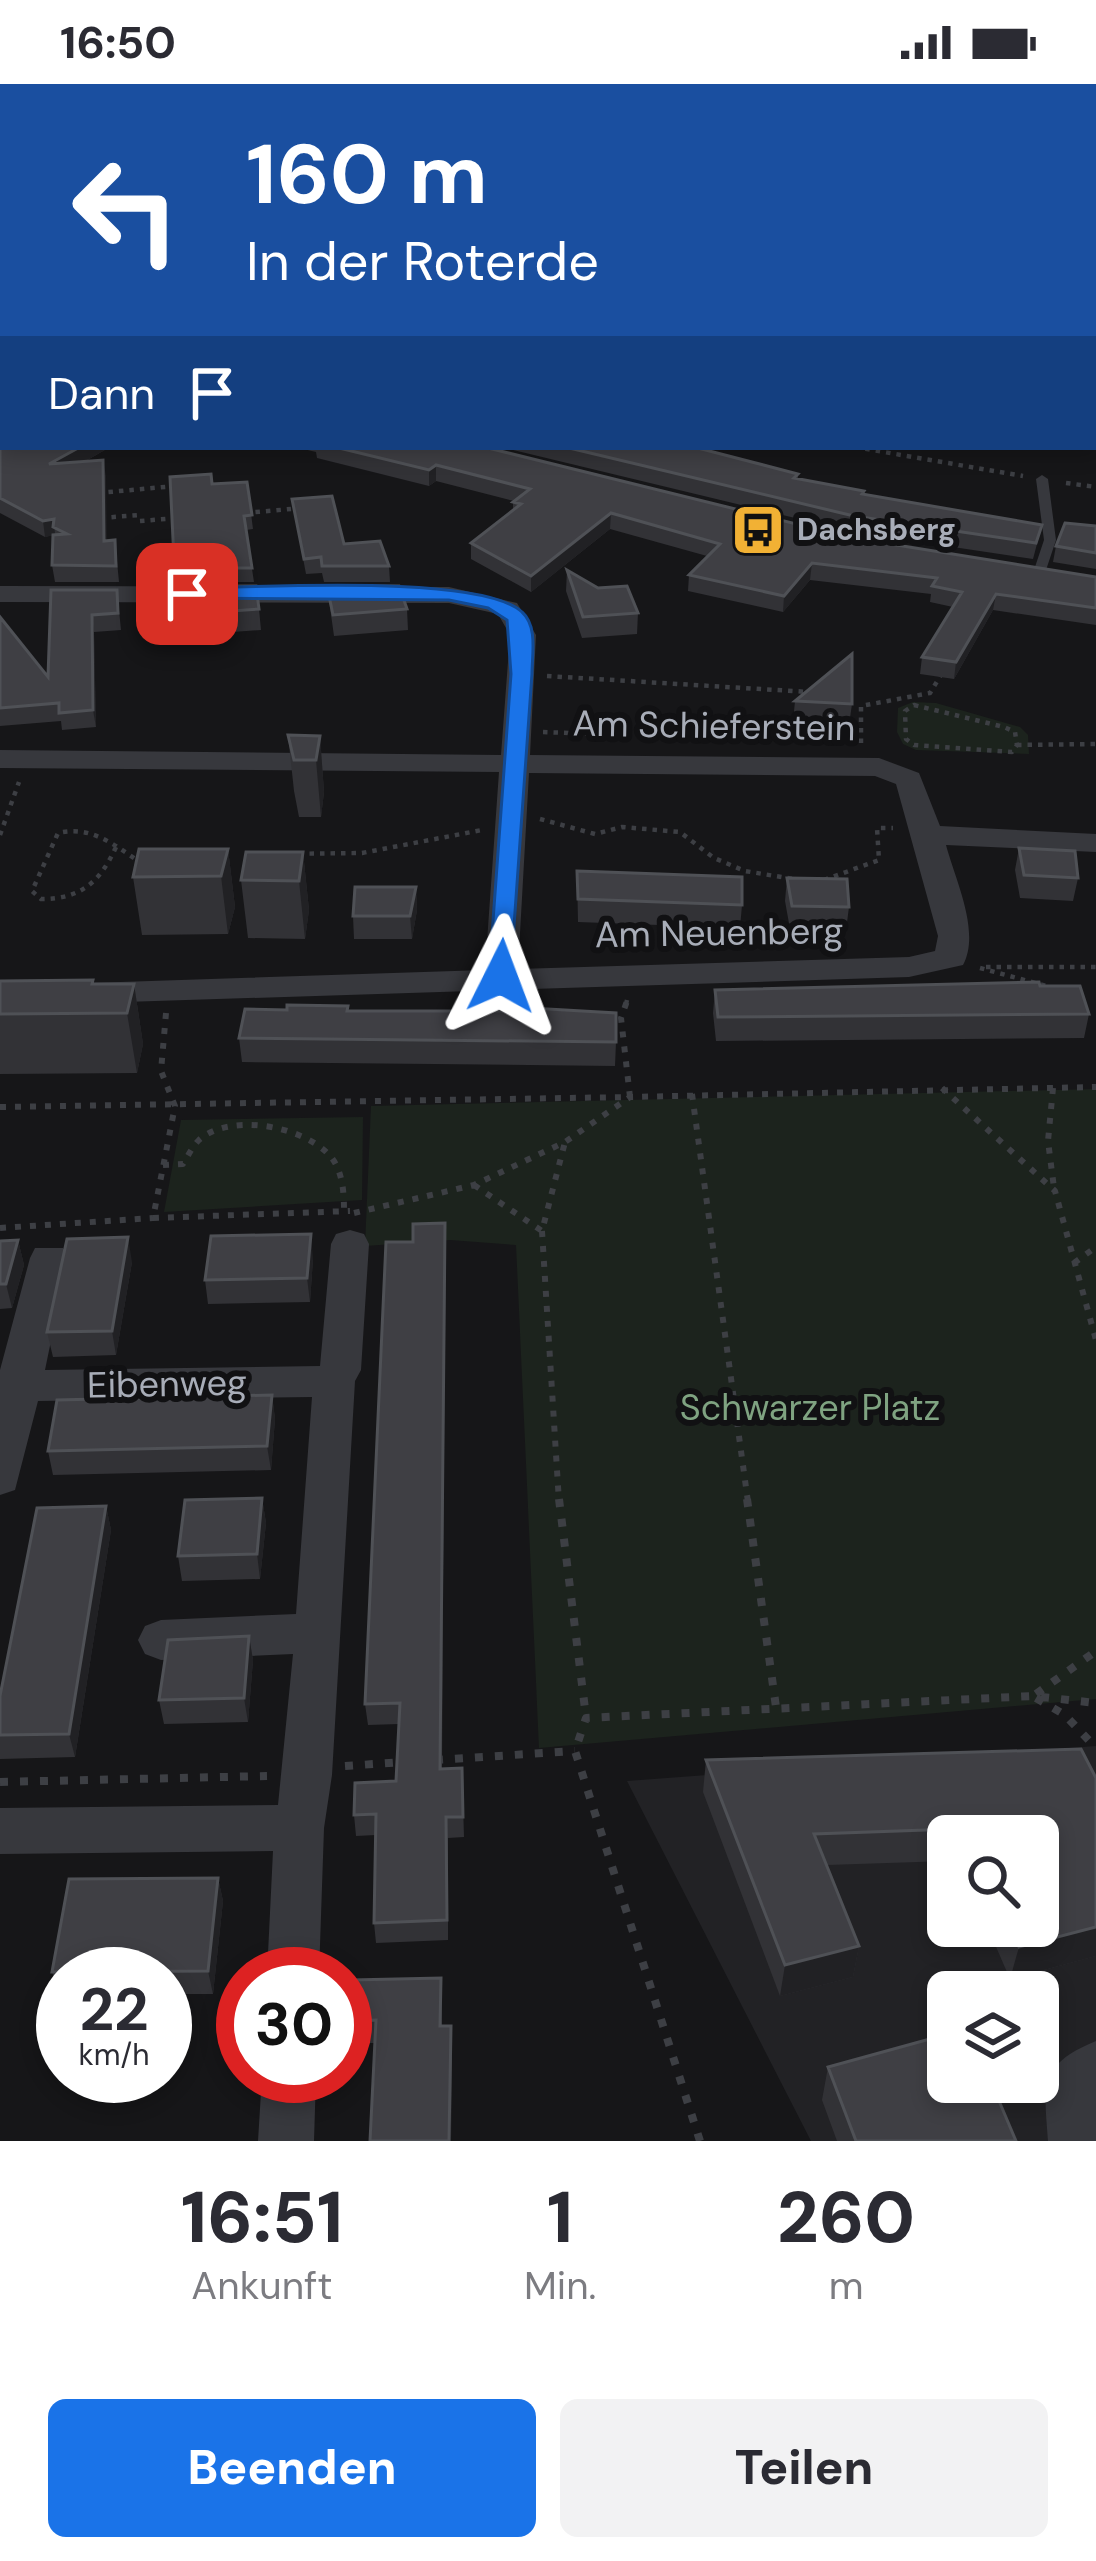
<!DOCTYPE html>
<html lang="de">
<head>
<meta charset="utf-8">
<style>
	:root { --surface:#fff; --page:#f2f2f3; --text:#2b2b33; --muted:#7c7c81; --accent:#1a73e8 }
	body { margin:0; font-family:"DM Sans",sans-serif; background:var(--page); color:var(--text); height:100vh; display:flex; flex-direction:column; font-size:45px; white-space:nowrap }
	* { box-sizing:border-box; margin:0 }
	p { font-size:39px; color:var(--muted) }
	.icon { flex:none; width:66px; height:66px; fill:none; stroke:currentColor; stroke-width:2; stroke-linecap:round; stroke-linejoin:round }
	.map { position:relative; height:2057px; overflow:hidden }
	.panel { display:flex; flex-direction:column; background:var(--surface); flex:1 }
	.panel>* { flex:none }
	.top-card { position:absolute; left:0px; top:0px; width:1098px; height:366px; box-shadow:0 6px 18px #0003; background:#1a4fa0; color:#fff; overflow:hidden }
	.buttons { position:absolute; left:927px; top:1731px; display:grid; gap:24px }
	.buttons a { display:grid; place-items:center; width:132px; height:132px; border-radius:18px; background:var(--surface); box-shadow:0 6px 18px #0003; font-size:60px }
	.speed { position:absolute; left:36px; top:1863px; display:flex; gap:24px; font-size:60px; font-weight:700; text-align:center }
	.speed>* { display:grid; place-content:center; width:156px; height:156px; border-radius:50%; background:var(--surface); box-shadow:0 6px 18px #0003; line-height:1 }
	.speed small { font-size:30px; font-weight:400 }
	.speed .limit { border:18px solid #d22; background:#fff; color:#111 }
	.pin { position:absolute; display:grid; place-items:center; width:102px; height:102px; color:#fff; margin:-51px; border-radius:24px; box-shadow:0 6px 18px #0006 }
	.me { position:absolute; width:132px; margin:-66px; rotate:3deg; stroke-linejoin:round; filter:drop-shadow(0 0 9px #0008) }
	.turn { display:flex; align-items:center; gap:42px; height:252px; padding:0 48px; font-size:54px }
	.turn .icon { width:156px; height:156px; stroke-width:2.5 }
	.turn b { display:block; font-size:84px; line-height:102px }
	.then { display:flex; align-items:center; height:114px; padding:0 48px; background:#0003; gap:24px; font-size:45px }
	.eta { display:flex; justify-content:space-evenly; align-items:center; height:204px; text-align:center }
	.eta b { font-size:72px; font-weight:800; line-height:84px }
	.action { display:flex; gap:24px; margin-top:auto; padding:24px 48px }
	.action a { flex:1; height:138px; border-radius:18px; background:var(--accent); color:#fff; font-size:48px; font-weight:800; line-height:138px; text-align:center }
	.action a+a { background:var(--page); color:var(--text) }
	.status { display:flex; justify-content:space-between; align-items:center; height:84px; padding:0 60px; background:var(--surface); direction:ltr }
	.status svg { height:33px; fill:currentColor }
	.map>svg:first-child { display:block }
</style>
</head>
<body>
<div class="status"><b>16:50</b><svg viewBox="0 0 49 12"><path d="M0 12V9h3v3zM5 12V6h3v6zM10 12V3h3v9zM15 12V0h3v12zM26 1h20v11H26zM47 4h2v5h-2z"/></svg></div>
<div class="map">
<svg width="1096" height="2057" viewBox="0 0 1096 2057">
	<rect width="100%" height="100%" fill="#161618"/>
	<path fill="#222225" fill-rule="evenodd" d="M1096 1662V2057H811L627 1697ZM948 1752H1038V1842H948ZM948 1908H1038V1998H948Z"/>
	<path fill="#1c231d" d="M913 618 936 619 1020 643 1028 651 1029 670 916 666 903 660 897 648 898 624Z
		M1096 1005V1615L539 1664 516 1161 450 1156 365 1162 371 1022Z
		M363 1033 362 1116 164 1128 181 1036Z"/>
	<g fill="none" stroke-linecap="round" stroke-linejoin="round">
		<path stroke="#3d3f44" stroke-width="4.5" stroke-dasharray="4.5 6" stroke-linecap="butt" d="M855 363 1023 392
			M1066 399 1096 403
			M98 409 175 402
			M245 429 291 425
			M101 434 139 431
			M140 437 178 434
			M547 592 809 608
			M914 621 1004 643 1015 648 1017 661 1012 668 914 661 906 655 905 627Z
			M543 648 650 652
			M861 659V622L930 609 944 586
			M1017 661 1096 660
			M540 735 595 750 622 743 680 748 714 774 745 787 793 795
			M0 751 19 698
			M116 763C100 798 81 815 41 815L32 807 58 749C91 741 114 761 140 778
			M278 770 362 769 482 746
			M824 796 879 776 877 744H893
			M986 883H1096
			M980 884 1054 904
			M626 920 627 916"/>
		<path stroke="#3d3f44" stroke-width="6" stroke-dasharray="6 9" stroke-linecap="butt" d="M166 929 161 987 175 1022 153 1134 350 1127
			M942 1004 1055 1107 1096 1256
			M1053 1004 1048 1057 1054 1104
			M692 1010 748 1418
			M0 1023 630 1013 621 934 627 917
			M163 1081 183 1080C188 1072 192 1063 199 1056 230 1028 305 1042 331 1073 343 1088 344 1109 344 1127
			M474 1101 542 1147 565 1058
			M354 1129 474 1101 565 1058 630 1013 1096 1003
			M0 1144 153 1134
			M542 1147 559 1418
			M1074 1179 1096 1163"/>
		<path stroke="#3d3f44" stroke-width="8" stroke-dasharray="8 12" stroke-linecap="butt" d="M559 1415 586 1633
			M747 1415 776 1623
			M1036 1610 1096 1567
			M1036 1614 1065 1631 1096 1664
			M435 1676 575 1667
			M345 1682 403 1678
			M0 1698 267 1692
			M700 2057 575 1667 586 1634 1033 1612 1096 1619"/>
		<path fill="#37383d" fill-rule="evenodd" d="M3 273V280L0 281V274Z
			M1042 391 1048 395 1056 456 1045 489 1039 493 1033 489 1044 456 1036 395Z"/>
		<path fill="#37383d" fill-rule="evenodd" d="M0 502 449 503 508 517 517 519 536 551 530 671 879 674 919 689 940 742 1096 750V768L946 761C955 795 981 848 963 881L909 893 0 922V902L485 886 499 688 0 684V666L501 671 510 551 498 530 449 519 0 518ZM529 689 875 692 896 700 938 852 935 867 909 873 518 885Z
			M350 1146 364 1150 369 1160 361 1286 355 1297 332 1691 324 1744 319 1890H267L273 1767 0 1770V1724L278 1721 293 1570 161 1576 145 1570 138 1556 145 1542 161 1536 296 1530 312 1313 38 1317 15 1406 0 1411V1286L30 1174 35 1164H63L68 1174 45 1286 320 1282 331 1160 336 1150Z
			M1096 1957V2057H1048C1044 2001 1038 1981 1096 1957Z
			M262 1992H316L314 2057H258Z"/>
	</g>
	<path fill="#323236" d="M0 325 3 363H110L84 378 106 392V457L115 456 119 498H55L52 481 53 451 45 453 0 429Z
		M295 363H484L853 454 1096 493V541L993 526 954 595 920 590 922 573 953 523 930 518 931 510 810 496 783 528 688 507 689 491 707 472 610 445 531 508 471 475V459L513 427V418L514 417 436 397 429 402 317 374 316 368Z
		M501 363H694L798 390V395L864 407V411L1042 441 1033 475 853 448Z
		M247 398 253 445 246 446 254 498H190L189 489 176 490 174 476 212 400Z
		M292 415 344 460 389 482 390 498H324L322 489 306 490Z
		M1096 442V485L1053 478 1056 462Z
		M567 486 638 529 637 550 582 554 566 507Z
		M327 502 407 525 408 546 334 552Z
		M51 506H117L121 546 94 548 96 643 62 646 61 637 0 642V533L48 593Z
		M259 525 261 546 193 551 191 530Z
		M795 617 852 620 849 641 793 638Z
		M288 651 320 652 324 708 321 733H299L294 707Z
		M1019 764 1078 794 1073 817 1020 814 1015 786Z
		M228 765 235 823 228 850 142 851 133 793Z
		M303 768 309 826 305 855 248 854 241 796Z
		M577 787 742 821 740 844 578 838Z
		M787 794 849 823 846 846 790 845 785 817Z
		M416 803 417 826 412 855H354L353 832Z
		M93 896 94 900H134L143 960 137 989 0 990V897Z
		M1040 902 1089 930 1084 954 716 957 713 929 715 906Z
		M348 927 616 958 615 982 242 978 239 954Z
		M445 1139 442 1685 462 1684 464 1753 448 1754V1856L376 1859 374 1839 376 1751 356 1752 354 1731 396 1697 399 1640 368 1641 365 1620 413 1158Z
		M18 1156 24 1181 12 1224 0 1225V1157Z
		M313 1175 310 1218 208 1220 205 1196Z
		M132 1178 116 1271 53 1273 47 1248Z
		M272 1311 275 1335 271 1386 53 1391 48 1367Z
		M262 1414 266 1439 260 1495 182 1497 178 1472Z
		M106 1422 111 1446 75 1673 0 1675V1612Z
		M249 1552 253 1576 248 1638 164 1640 159 1616Z
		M706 1676 1096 1694V1872L1010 1895 987 1842H1038V1752H948V1777L827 1781 859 1862 853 1893 780 1912 703 1708Z
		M218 1794 223 1817 213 1910H165V1890H63V1911H59L52 1888Z
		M441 1894 442 1942H451L452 1964 451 2057H370L375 1959H353L350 1937Z
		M828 1983 1016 2057H837L822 2016Z"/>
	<path fill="#212124" d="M80 363H110L52 396 49 380Z
		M103 376 106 392 107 473 104 457Z
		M436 381V397L429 402V386Z
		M611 429 610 445 531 508V492Z
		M54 435 55 451 45 453 43 437Z
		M812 479 810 496 783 528 784 512Z
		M996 510 993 526 954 595 956 578Z
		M92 531 94 548 96 643 93 626Z
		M320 652 324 708 321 733 316 676Z
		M228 765 235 823 228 850 221 792Z
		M303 768 309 826 305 855 299 797Z
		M416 803 417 826 412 855 410 832Z
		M134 900 143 960 137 989 127 929Z
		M445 1139 446 1161 441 1706 440 1685Z
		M311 1150 313 1175 310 1218 307 1194Z
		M128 1153 132 1178 116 1271 112 1247Z
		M18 1156 24 1181 12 1224 6 1200Z
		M272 1311 275 1335 271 1386 267 1362Z
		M262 1414 266 1439 260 1495 257 1470Z
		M106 1422 111 1446 75 1673 69 1650Z
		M249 1552 253 1576 248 1638 244 1614Z
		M218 1794 223 1817 213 1910 208 1887Z
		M1096 1843V1872L1010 1895 1019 1863Z
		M859 1862 853 1893 780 1912 785 1881Z
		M451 1942V2057H449Z"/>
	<path fill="#3f3f44" stroke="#4f5156" stroke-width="3" d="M0 199 3 200V227L0 226Z
		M3 324V363H80L49 380 103 376 104 457 115 456 116 482 52 481 53 451 67 450 53 443 54 435 43 437 0 414V325Z
		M335 363H484L853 454 1096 493V524L996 510 956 578 922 573 962 508 932 502 937 494 812 479 784 512 689 491 720 460 611 429 531 492 471 459 521 420 513 418 530 405 436 381 429 386Z
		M565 363H694L798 390 794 394 864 407 862 410 1042 441 1036 459 854 432Z
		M211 390 212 400 247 398 252 431 244 432 252 484H188V475L174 476 170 393Z
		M332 412 344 460 380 457 389 482H322L321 473 304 475 292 415Z
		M1065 439 1096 442V469L1056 462Z
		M567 486 598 504 627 502 638 529 583 533Z
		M189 502H256L259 525 191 530Z
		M327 502H399L407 525 333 531Z
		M51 506H117L118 529 92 531 93 626 59 629V619L0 624V533L48 593Z
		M852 570V620L795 617Z
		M288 651 320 652 316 676H294Z
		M1019 764 1075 767 1078 794 1024 791Z
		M139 765H228L221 792 133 793Z
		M246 768H303L299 797 241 796Z
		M577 787 742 793V821L578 815Z
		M787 794 847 795 849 823 792 822Z
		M355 803H416L410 832H353Z
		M93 896 92 900H134L127 929 0 930V897Z
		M1039 898 1040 902H1080L1089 930 718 933 715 906Z
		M287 921 348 922 347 927H514V923L616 929V958L239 954 245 925 287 926Z
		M445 1139 440 1685 462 1684 463 1733H446L447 1836 374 1839 376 1730 354 1731 355 1699 396 1697 400 1619 365 1620 386 1158H413V1140Z
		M311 1150 307 1194 205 1196 211 1152Z
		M128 1153 112 1247 47 1248 67 1155Z
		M18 1156 6 1200H0V1157Z
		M272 1311 267 1362 48 1367 57 1316Z
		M262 1414 257 1470 178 1472 185 1416Z
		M106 1422 69 1650 0 1651V1612L37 1424Z
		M249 1552 244 1614 159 1616 168 1556Z
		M1081 1665 1096 1694V1843L1019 1863 1010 1842H1038V1758L1042 1757 1040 1742 814 1750 859 1862 785 1881 706 1676Z
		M218 1794 208 1887 52 1888 69 1795Z
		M441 1894 440 1942H451L449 2057H370L376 1936 350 1937 352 1896Z
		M948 1950V1998H991L1016 2057H856L828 1983Z"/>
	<path fill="#1a73e8" stroke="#114b97" stroke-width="3" d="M187 504C252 504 480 489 522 528 538 542 532 571 532 590L510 898 501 900 489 892 511 590 507 536 488 524 449 516 180 514V506Z"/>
	<defs>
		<g id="bus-square" transform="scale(2.7)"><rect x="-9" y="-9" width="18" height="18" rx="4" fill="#f2b134" stroke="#111113"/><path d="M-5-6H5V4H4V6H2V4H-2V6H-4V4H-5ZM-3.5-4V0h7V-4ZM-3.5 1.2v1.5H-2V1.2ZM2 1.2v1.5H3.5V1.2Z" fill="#111"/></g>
	</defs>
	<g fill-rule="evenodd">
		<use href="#bus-square" x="758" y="446"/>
	</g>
	<g text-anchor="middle" stroke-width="12" stroke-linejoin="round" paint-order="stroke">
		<g font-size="30" font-weight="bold" fill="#a8adb8" stroke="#111113" text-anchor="start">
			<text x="797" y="456">Dachsberg</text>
		</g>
		<g font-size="36" fill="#a8adb8" stroke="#111113">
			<text transform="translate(714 641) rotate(1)" y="13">Am Schieferstein</text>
			<text transform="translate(719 848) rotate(-1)" y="13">Am Neuenberg</text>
			<text transform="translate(167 1299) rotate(-1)" y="13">Eibenweg</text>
		</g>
		<g font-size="36" fill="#7fa381" stroke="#111113">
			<text x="810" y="1336">Schwarzer Platz</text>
		</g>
	</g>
</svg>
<div class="buttons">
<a><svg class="icon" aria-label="search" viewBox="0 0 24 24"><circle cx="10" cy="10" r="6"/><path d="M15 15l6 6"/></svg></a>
<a><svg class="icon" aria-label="layers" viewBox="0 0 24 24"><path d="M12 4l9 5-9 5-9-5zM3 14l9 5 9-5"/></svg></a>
</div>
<div class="speed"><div>22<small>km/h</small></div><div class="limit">30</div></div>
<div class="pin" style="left:187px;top:510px;background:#d93025"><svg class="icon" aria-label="arrive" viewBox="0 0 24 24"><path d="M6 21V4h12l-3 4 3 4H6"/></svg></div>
<svg class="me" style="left:501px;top:892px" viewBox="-20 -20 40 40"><path d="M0-17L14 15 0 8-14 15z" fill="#1a73e8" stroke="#fff" stroke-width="4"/></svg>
<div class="top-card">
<div class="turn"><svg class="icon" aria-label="left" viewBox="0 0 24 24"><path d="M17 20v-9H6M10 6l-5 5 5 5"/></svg><div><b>160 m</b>In der Roterde</div></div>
<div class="then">Dann<svg class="icon" aria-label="arrive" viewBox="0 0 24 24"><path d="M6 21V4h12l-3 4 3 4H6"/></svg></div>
</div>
</div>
<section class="panel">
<div class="eta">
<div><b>16:51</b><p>Ankunft</p></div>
<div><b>1</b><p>Min.</p></div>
<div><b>260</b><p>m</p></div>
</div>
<div class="action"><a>Beenden</a><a>Teilen</a></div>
</section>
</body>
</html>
